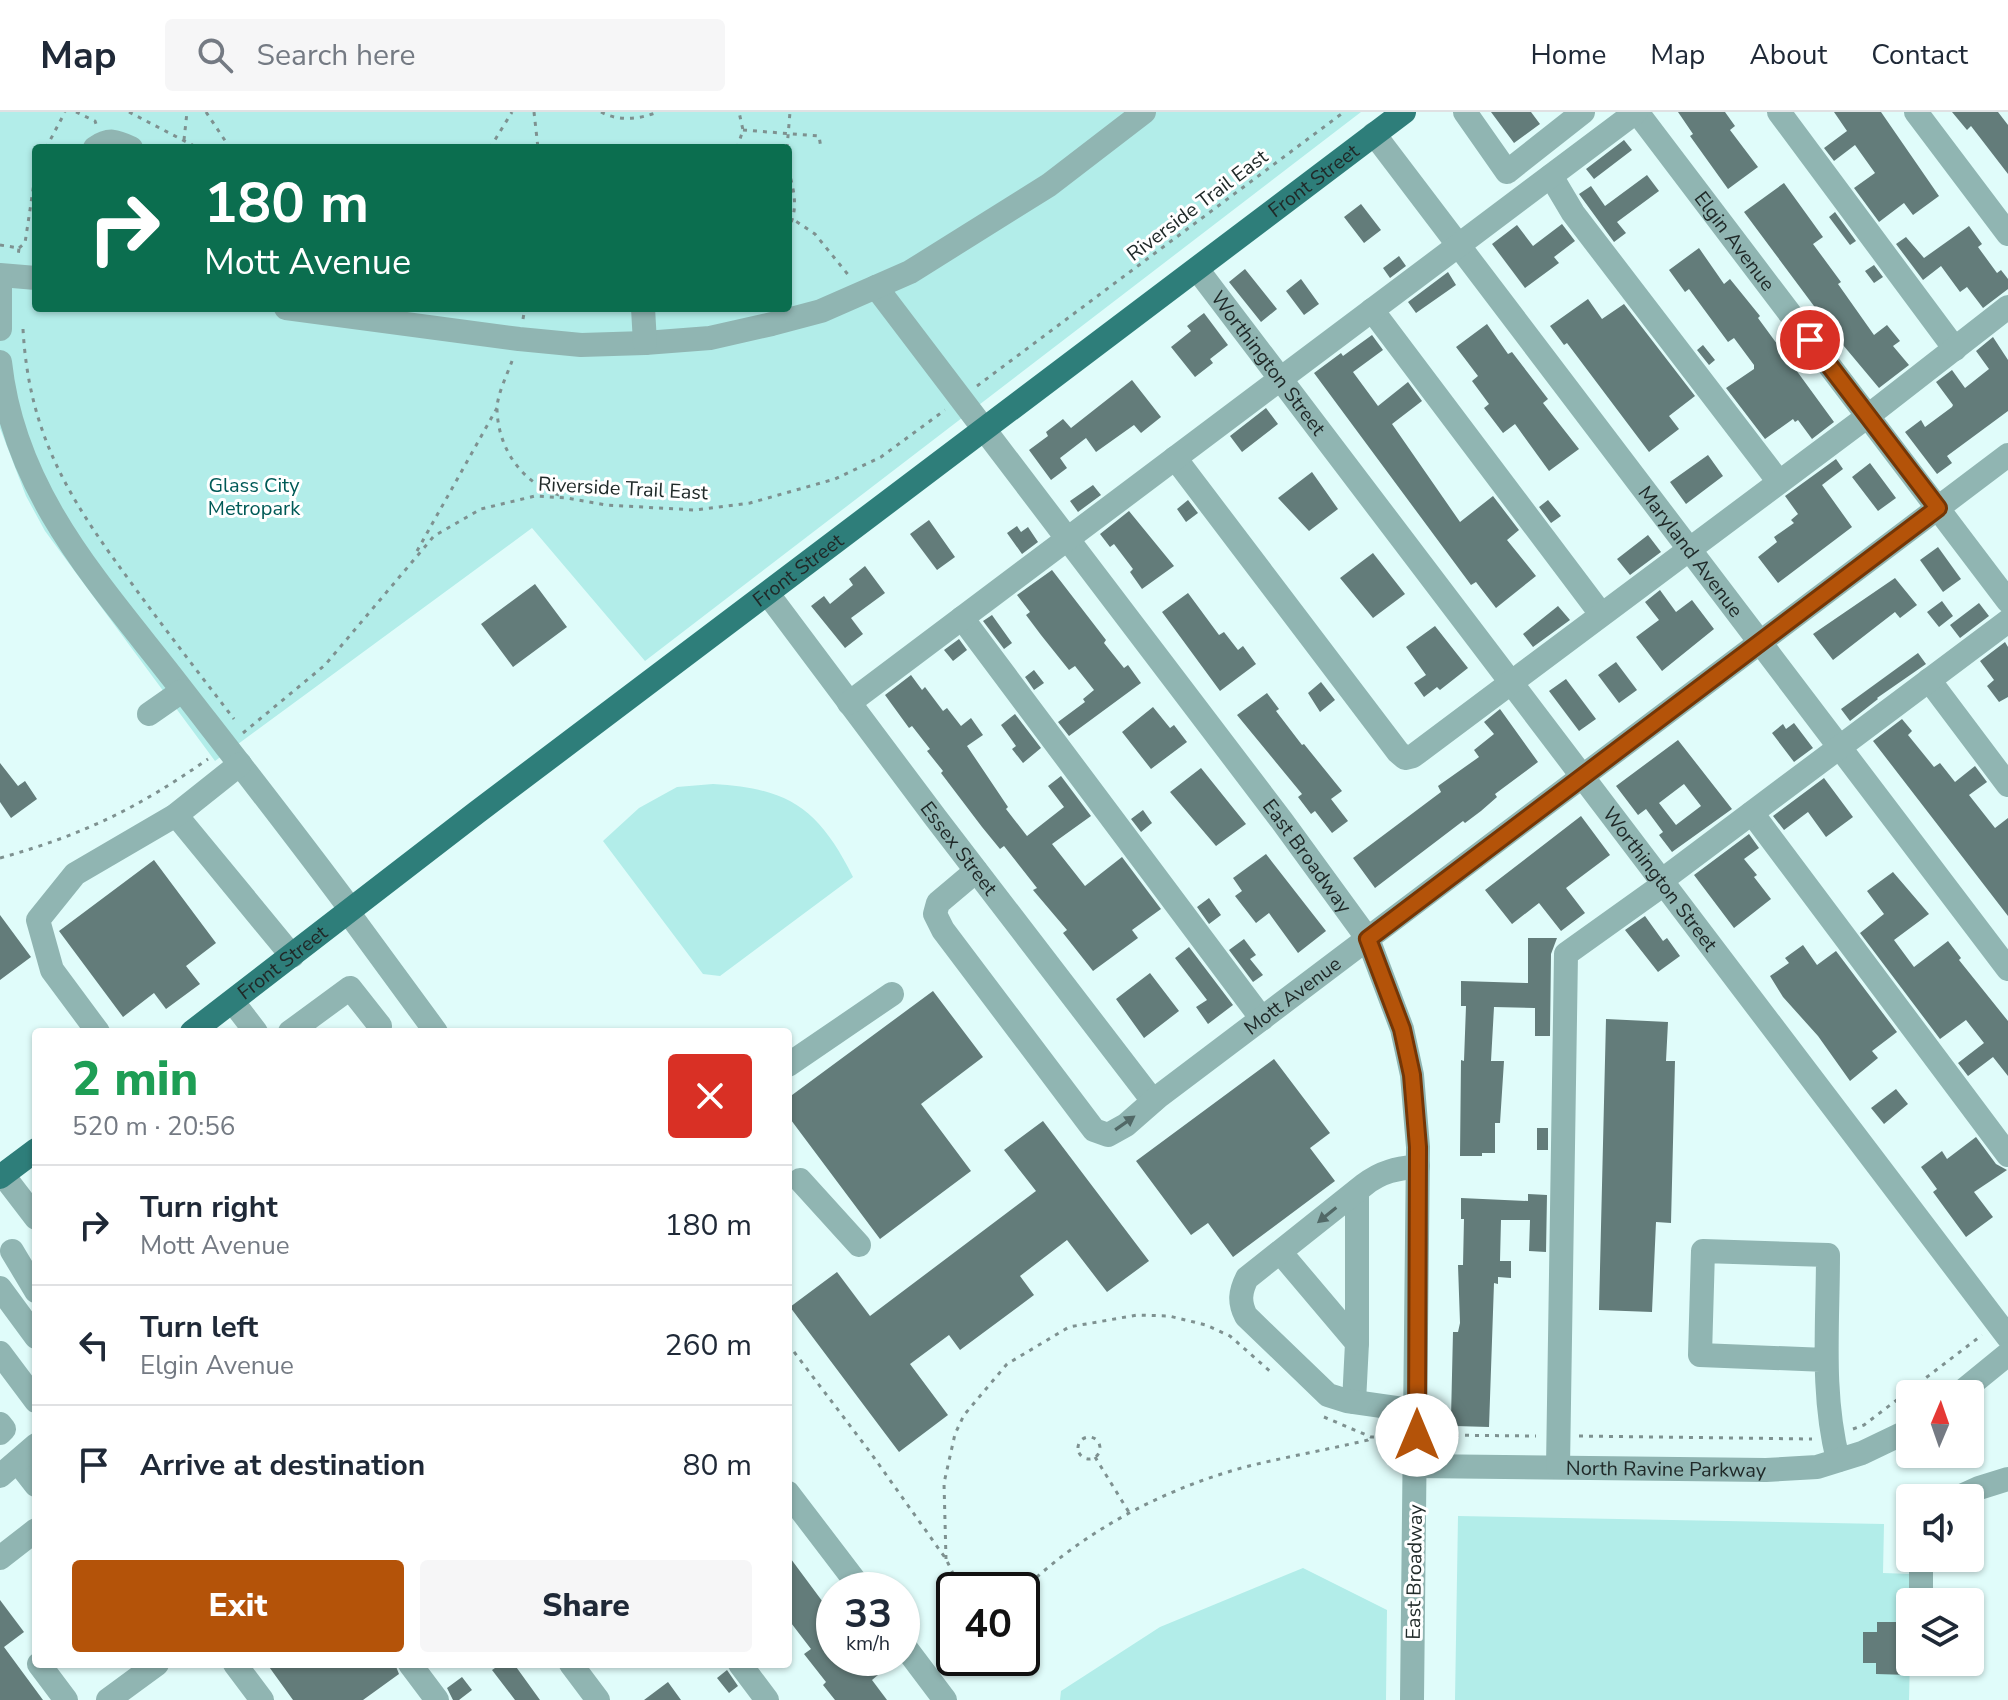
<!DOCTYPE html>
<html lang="en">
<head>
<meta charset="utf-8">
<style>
	:root { --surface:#fff; --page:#f6f6f7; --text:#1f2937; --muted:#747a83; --line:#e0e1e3; --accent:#b45309 }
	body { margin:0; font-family:"Nunito Sans",sans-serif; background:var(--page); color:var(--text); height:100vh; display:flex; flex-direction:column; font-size:30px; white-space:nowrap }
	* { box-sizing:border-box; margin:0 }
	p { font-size:26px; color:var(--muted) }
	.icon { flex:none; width:44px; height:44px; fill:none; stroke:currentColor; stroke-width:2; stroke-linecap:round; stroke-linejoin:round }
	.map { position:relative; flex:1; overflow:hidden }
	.panel { position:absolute; left:32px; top:916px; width:760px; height:640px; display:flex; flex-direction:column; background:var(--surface); border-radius:8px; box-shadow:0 2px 6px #0004 }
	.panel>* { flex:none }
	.banner { position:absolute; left:32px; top:32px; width:760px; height:168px; border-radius:8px; box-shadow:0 2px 6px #0004; background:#0b6e4f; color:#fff; overflow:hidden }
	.needle { width:52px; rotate:2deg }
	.controls { position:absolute; left:1896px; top:1268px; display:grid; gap:16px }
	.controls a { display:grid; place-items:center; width:88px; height:88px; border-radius:8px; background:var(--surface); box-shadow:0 2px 6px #0004; font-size:40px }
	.speed { position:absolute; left:816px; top:1460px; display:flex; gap:16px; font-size:40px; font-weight:700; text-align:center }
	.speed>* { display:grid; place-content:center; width:104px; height:104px; border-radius:50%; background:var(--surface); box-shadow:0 2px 6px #0004; line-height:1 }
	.speed small { font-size:20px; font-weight:400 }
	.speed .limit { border:4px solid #111; border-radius:12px; background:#fff; color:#111 }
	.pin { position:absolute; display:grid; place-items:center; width:68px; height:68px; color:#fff; margin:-34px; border:4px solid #fff; border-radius:50%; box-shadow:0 2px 8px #0007 }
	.me { position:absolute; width:88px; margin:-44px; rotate:0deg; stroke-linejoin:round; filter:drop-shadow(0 0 6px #0008) }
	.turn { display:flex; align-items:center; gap:28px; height:168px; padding:0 40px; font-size:36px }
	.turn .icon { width:104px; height:104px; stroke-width:2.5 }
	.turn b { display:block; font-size:56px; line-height:68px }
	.round { display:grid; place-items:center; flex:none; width:84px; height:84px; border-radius:8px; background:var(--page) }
	.headline { display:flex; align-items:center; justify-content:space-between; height:136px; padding:0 40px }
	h1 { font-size:48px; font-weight:800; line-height:60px; color:#1e9e55 }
	.button { display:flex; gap:16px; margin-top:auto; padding:16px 40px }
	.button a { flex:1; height:92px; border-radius:8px; background:var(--accent); color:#fff; font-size:32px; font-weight:800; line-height:92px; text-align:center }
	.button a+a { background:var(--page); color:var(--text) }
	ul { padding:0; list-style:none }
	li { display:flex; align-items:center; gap:24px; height:120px; padding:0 40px; border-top:2px solid var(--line) }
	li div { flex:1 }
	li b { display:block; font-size:30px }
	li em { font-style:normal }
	header { display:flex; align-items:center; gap:48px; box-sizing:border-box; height:112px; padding:0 40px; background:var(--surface); border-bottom:2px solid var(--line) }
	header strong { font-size:38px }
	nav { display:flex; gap:44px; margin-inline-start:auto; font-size:28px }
	.search { width:560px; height:72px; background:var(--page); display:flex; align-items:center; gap:20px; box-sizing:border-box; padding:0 28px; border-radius:8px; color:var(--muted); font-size:30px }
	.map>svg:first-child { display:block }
</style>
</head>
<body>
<header>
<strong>Map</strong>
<div class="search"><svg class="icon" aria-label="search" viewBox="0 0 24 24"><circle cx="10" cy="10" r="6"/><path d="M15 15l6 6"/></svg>Search here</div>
<nav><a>Home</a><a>Map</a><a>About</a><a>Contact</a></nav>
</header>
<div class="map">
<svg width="2008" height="1588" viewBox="0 0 2008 1588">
	<rect width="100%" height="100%" fill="#e0fcfa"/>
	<path fill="#b2ede9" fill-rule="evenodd" d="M0 0H1361L645 549 532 416 215 649 45 419 26 384 0 316ZM36 36H788V196H36Z
		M713 672C789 676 819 697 853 765L720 864 703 862 603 729 639 696 677 675Z
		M1458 1404 1884 1412 1883 1461 1912 1462 1909 1588H1455Z
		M1303 1456 1387 1498 1386 1588H1060L1061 1579 1160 1515Z"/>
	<path fill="#637c7a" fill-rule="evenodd" d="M1491 0H1531L1540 12 1514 31Z
		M1678 0H1725L1735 14 1730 18 1758 55 1728 77 1690 24 1693 22Z
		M1834 0H1881L1939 84 1913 103 1904 91 1879 110 1854 76 1875 61 1855 33 1834 49 1824 36 1847 19Z
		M1952 0H1998L2008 13V62L1971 14 1967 18Z
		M1624 28 1632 38 1594 67 1586 57Z
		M1647 63 1659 79 1617 110 1626 121 1614 130 1579 82 1591 74 1605 94Z
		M1784 71 1823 125 1813 132 1841 170 1838 172 1874 223 1887 213 1900 229 1893 234 1909 253 1879 276 1843 233 1744 100Z
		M1361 92 1381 118 1364 131 1344 105Z
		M1835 100 1856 129 1850 133 1829 105Z
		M1562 112 1575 129 1554 145 1559 151 1525 176 1492 132 1517 113 1533 134Z
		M1969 114 1982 132 1978 135 1997 161 2001 158 2008 167V177L1983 196 1967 175 1960 180 1941 154 1923 168 1896 132 1906 125 1924 146Z
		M1699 136 1724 172 1730 167 1760 204 1758 206 1834 310 1812 327 1798 308 1795 310 1793 307 1765 327 1726 276 1754 257V253L1734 226 1728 230 1689 177 1685 180 1669 158Z
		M1399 144 1406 154 1390 166 1383 156Z
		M1874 153 1883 165 1874 171 1865 159Z
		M1245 157 1277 197 1261 210 1229 170Z
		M1448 160 1456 173 1416 201 1408 190Z
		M1301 167 1319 192 1304 203 1286 179Z
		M1588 187 1602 207 1624 192 1695 284 1669 304 1679 317 1649 340 1567 231 1564 233 1550 214Z
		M1204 201 1228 233 1210 247 1213 251 1195 265 1171 235 1191 219 1187 214Z
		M1487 212 1508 242 1512 240 1548 287 1543 291 1579 337 1549 359 1515 312 1503 321 1484 296 1489 292 1472 269 1478 264 1456 235Z
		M1372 223 1383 238 1353 260 1378 294 1408 270 1422 289 1392 312 1460 410 1493 384 1519 418 1507 428 1536 464 1496 496 1476 470 1471 473 1314 261 1341 241 1343 244Z
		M1993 225 2008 248V299L1947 344 1952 351 1937 362 1905 320 1921 308 1925 315 1952 295 1953 293 1936 270 1952 258 1965 276 1989 257 1976 239Z
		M1703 233 1715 248 1709 253 1697 238Z
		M1132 268 1161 305 1141 321 1134 313 1096 340 1086 326 1060 346 1067 356 1051 368 1029 338 1048 324 1046 320 1063 307 1071 316Z
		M1266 296 1278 312 1242 340 1230 324Z
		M1708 343 1723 364 1686 392 1670 370Z
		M1836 347 1843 357 1822 373 1852 415 1778 471 1758 445 1777 430 1774 425 1794 411 1791 408 1798 402 1785 384Z
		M1870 351 1896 386 1878 399 1852 365Z
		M1312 360 1338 397 1309 419 1278 386Z
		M1093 373 1101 383 1078 400 1070 389Z
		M1188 388 1198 401 1186 410 1177 397Z
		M1548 388 1561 404 1551 411 1539 395Z
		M1129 399 1174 454 1142 477 1130 460 1133 457 1114 432 1110 435 1100 422Z
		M929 408 955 445 937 458 910 422Z
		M1017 414 1021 420 1028 415 1038 430 1022 442 1007 421Z
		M1648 423 1661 440 1630 463 1617 447Z
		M1938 435 1961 467 1943 480 1920 448Z
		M1373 441 1405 482 1373 506 1340 466Z
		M865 454 885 481 851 506 863 522 845 536 811 494 824 484 830 492 853 473 849 467Z
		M1052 458 1106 528 1104 531 1124 556 1128 553 1141 571 1069 624 1058 610 1085 590 1083 587 1094 578 1075 554 1069 558 1041 523 1026 503 1030 500 1017 483Z
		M1895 466 1917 493 1900 506 1895 500 1833 548 1813 522Z
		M535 472 567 515 513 555 481 512Z
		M1660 478 1676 500 1692 488 1714 517 1662 559 1636 525 1659 508 1645 490Z
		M1188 481 1219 523 1224 520 1238 538 1243 534 1256 552 1220 579 1162 500Z
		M1942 489 1953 504 1939 515 1927 500Z
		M1979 491 1989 504 1960 526 1950 513Z
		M1558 494 1570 508 1533 535 1523 522Z
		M992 503 1012 531 1004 537 983 509Z
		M1435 514 1468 556 1440 578 1437 575 1424 585 1414 571 1426 563 1406 535Z
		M959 527 967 538 953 549 944 538Z
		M2005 530 2008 535V585L1999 590 1987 574 1994 568 1980 549Z
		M1918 541 1926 552 1877 586 1878 587 1850 609 1841 597Z
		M1616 550 1637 578 1619 591 1598 563Z
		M1034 558 1044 571 1034 578 1025 565Z
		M911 563 922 578 925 575 943 599 947 596 961 614 971 606 983 623 967 634 1008 695 1006 697 1027 724 1064 695 1048 674 1061 664 1091 704 1052 732 1085 774 1122 745 1161 797 1132 818 1138 826 1093 859 1063 821 1067 818 1033 778 1037 776 1004 734 1000 737 982 715 941 661 943 659 927 639 930 637 912 614 909 616 885 583Z
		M1566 567 1596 607 1579 619 1549 579Z
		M1321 570 1335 588 1320 600 1308 581Z
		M1267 581 1279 597 1276 599 1302 633 1304 632 1342 679 1331 687 1348 709 1332 721 1315 699 1311 702 1298 685 1302 682 1237 603Z
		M1153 595 1170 616 1174 613 1187 630 1151 657 1122 620Z
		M1500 597 1538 650 1495 682 1497 685 1481 699 1465 711 1463 709 1375 776 1353 746 1441 680 1438 674 1479 645 1474 638 1494 622 1484 610Z
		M1015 602 1041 636 1023 651 1012 637 1016 634 1001 613Z
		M1902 607 1912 619 1908 623 1934 655 1940 651 1955 670 1975 654 1987 670 1969 683 1995 716 2008 706V804L1873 629Z
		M1794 611 1813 636 1794 650 1772 621 1783 612 1786 617Z
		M1678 628 1732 697 1672 740 1659 723 1663 720 1646 697 1638 703 1616 674ZM1684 672 1701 694 1676 713 1659 691Z
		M0 651 18 674 25 669 37 687 11 706 0 690Z
		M1201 656 1246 712 1216 734 1170 680Z
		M1824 666 1853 705 1826 725 1808 700 1784 718 1773 704Z
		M1143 698 1152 711 1141 720 1131 707Z
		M1581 704 1610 743 1566 776 1585 801 1561 819 1539 791 1512 812 1485 778Z
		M1749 722 1759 736 1744 747 1757 763 1754 765 1771 787 1734 816 1694 763Z
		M1266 742 1326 819 1298 841 1269 801 1256 811 1235 784 1242 779 1233 766Z
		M154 748 216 831 186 854 200 872 166 897 154 881 123 905 59 819Z
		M1893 760 1929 802 1894 828 1914 855 1948 829 1961 846 1959 848 2008 909V964L1993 945 1968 964 1958 951 1984 931 1966 908 1940 927 1860 821 1884 802 1867 779Z
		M1209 786 1221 803 1209 812 1197 795Z
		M0 803 31 845 0 868Z
		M1645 804 1663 829 1667 826 1680 844 1658 860 1625 818Z
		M1528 826H1557L1551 842 1550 924H1535V896L1494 895 1491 949H1504L1500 1011H1495V1041H1482V1044H1460L1461 948 1464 949 1466 894H1461V869L1528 871Z
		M1244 827 1256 843 1250 847 1263 863 1253 870 1229 838Z
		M1803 833 1817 853 1836 839 1897 920 1872 939 1878 946 1850 969 1818 924 1783 885 1770 864 1789 851 1785 846Z
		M1189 835 1233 893 1208 912 1196 895 1207 888 1175 846Z
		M1150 861 1179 899 1144 926 1116 887Z
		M933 879 983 945 921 992 971 1059 880 1127 788 1004V986Z
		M1606 907 1668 910 1666 949H1675L1671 1111 1656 1110 1652 1200 1599 1198Z
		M1274 947 1330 1021 1310 1036 1335 1069 1233 1145 1208 1111 1191 1123 1136 1049Z
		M1896 977 1908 992 1884 1012 1871 996Z
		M1043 1009 1149 1149 1107 1180 1067 1128 1020 1164 1034 1183 960 1238 949 1223 910 1252 948 1303 899 1340 790 1195 837 1160 870 1204 1036 1079 1004 1038Z
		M1537 1016H1548V1038H1537Z
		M1976 1025 1996 1052 2007 1058 1974 1080 1993 1105 1966 1125 1933 1080 1937 1077 1921 1055 1942 1039 1947 1047Z
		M1528 1082 1547 1083 1546 1140 1529 1139 1530 1108H1501L1500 1149H1511V1166L1498 1165V1172L1494 1171 1489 1315 1455 1314V1305L1451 1306 1453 1220H1458L1460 1211 1458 1153H1463L1464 1107H1461V1086L1528 1089Z
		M788 1443 834 1505V1546H864L878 1563 872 1568 887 1588H835L823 1573 826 1570 804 1542 811 1537 788 1507Z
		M0 1488 24 1520 4 1535 43 1588H0Z
		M1877 1510H1910L1909 1563 1876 1562V1551H1863V1520H1877Z
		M267 1552H395L399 1562 363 1588H293Z
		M501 1552H514L540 1588H515L492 1558Z
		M727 1558 738 1574 729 1581 717 1566Z
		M462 1565 472 1578 459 1588H453L447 1576Z
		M668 1570 681 1588H644Z"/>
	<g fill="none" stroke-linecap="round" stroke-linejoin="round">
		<path stroke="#7e9190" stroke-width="3" stroke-dasharray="4 6" stroke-linecap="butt" d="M76 0 95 9 96 12
			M129 0 198 36
			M206 0 230 36
			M534 0 538 36
			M601 0C620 10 639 7 658 0
			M743 18 819 24 821 36
			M184 28 187 0
			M46 36 65 0
			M490 36 512 0
			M737 36 743 18 739 0
			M787 36 790 0
			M788 57C794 78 799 97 788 117
			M788 104 815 122 850 165
			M0 133 19 136 18 145
			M19 136 25 131 36 58
			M523 207 525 196
			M23 217C29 326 72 391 135 476 167 520 201 564 234 607
			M512 249C507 263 497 283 497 297 498 337 522 371 559 383
			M977 274 1344 0
			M417 439 497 296
			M243 621 325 553 434 424 481 397 535 384 567 386 606 393 695 398 750 391 835 367 881 345 945 298
			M0 746C83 723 138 696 208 647
			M788 1232 870 1340 946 1447 961 1478
			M1324 1305 1371 1325 1396 1324
			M1853 1317 1864 1313 1982 1223
			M1435 1323 1536 1324
			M1579 1324 1812 1327
			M1078 1336a11 11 0 1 1 22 0a11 11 0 1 1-22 0Z
			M1095 1345 1130 1402
			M946 1447 944 1371 955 1322 964 1303 1007 1252 1069 1215 1137 1203 1169 1204 1206 1213 1230 1224 1272 1261
			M1022 1479C1084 1418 1169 1374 1253 1353 1291 1344 1330 1337 1368 1328L1371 1325
			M948 1559 962 1546"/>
		<g stroke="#90b5b2" stroke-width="24">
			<path d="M1465 0 1507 60 1583 0"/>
			<path id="s1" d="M1637 0 2008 489"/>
			<path d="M1779 0 1955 237"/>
			<path d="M1916 0 2008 122"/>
			<path id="s2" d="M1374 22 2008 857"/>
			<path d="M95 36C109 26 116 29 131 36"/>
			<path d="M1551 64 1573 101 1779 370"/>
			<path id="s3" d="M1197 157 2008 1225"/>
			<path d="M0 163 36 166"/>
			<path d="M0 167V217"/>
			<path id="s4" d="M876 175 1282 709 1368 827 1402 917 1412 963 1418 1035 1412 1588"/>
			<path d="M286 196 519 227 581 233 645 231 710 226 772 212 821 199 910 160 1049 73 1144 0"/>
			<path d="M643 196 645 231"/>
			<path d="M1372 198 1601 502"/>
			<path d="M0 250C14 381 99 471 176 570 235 646 294 721 351 798"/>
			<path d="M1175 346 1398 640 1405 646 1413 644 1868 304 2008 195"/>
			<path id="s5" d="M768 482 935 705 1153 989"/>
			<path d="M962 506 1262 907"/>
			<path d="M1929 568 2008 673"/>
			<path d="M849 591 1636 0"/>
			<path d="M149 602 182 579"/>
			<path d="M1752 701 2008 1043"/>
			<path d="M176 703 292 844"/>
			<path id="s6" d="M976 759 938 791 935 802 943 818 1094 1018 1108 1023 1126 1013 1158 985 2008 343"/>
			<path d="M1661 769 2008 509"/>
			<path d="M348 800 436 920"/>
			<path d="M233 890 256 920"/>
			<path d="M98 920 52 858 38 808 75 762 176 703 240 652"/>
			<path d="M290 920 350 876 380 914"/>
			<path d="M788 953 892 882"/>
			<path d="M3 1063 36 1106"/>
			<path d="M800 1068 859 1133"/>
			<path d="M12 1139 36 1179"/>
			<path d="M1280 1140 1357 1231 1354 1290"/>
			<path d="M0 1176 36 1225"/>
			<path d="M1357 1231V1079"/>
			<path d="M0 1241 36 1289"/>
			<path d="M1826 1248 1700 1243 1703 1139 1828 1143C1828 1213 1821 1281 1838 1348"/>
			<path d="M1959 1282 2008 1242"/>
			<path d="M1417 1299 1347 1289 1328 1283 1246 1204C1239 1190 1240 1180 1247 1166L1364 1073C1382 1059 1396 1057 1418 1054"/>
			<path d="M0 1312 4 1317 0 1321"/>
			<path d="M18 1350 36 1373"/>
			<path id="s7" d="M1416 1354 1766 1358 1817 1355 1862 1341 1910 1318"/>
			<path d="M1558 1355 1566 842 1664 772"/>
			<path d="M0 1364 36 1333"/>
			<path d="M788 1381 862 1478"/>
			<path d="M1957 1386 1979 1376 2008 1367"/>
			<path d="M0 1446 36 1418"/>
			<path d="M1921 1490V1446"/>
			<path d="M902 1531 945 1588"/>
			<path d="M39 1552 66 1588"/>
			<path d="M235 1552 262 1588"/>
			<path d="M410 1552 437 1588"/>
			<path d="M571 1552 598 1588"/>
			<path d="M740 1552 767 1588"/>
			<path d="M108 1588 157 1552"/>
		</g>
		<g stroke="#2e7e7a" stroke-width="24">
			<path id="s8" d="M192 920 476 701 1404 0"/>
			<path d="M0 1065 36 1038"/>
		</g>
	</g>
	<defs><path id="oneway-solid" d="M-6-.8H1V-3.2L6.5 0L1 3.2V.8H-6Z" transform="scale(2)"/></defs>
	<g fill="#526967">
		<use href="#oneway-solid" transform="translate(1125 1011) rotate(-35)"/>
		<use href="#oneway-solid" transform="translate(1327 1103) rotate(141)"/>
	</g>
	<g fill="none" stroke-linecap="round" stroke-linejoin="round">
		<g stroke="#753606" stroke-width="20">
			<path id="route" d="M1417 1323 1418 1035 1412 963 1402 917 1368 827 1938 396 1810 228"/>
		</g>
		<use href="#route" stroke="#b45309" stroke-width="14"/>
	</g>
	<g text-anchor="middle" stroke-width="6" stroke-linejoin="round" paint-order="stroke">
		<g font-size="20" fill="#202a29" stroke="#fff">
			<text dy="7" stroke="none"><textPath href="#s8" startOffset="1408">Front Street</textPath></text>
			<text transform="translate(1197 93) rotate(-37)" y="7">Riverside Trail East</text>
			<text dy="7" stroke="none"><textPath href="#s1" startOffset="162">Elgin Avenue</textPath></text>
			<text dy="7" stroke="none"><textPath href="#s3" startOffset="118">Worthington Street</textPath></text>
			<text transform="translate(623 376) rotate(3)" y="7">Riverside Trail East</text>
			<text dy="7" stroke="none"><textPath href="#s2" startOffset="524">Maryland Avenue</textPath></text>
			<text dy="7" stroke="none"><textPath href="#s8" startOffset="762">Front Street</textPath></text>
			<text dy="7" stroke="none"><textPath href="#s5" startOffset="318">Essex Street</textPath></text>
			<text dy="7" stroke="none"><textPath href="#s4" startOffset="714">East Broadway</textPath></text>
			<text dy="7" stroke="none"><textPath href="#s3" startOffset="766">Worthington Street</textPath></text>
			<text dy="7" stroke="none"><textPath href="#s8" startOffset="114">Front Street</textPath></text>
			<text dy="7" stroke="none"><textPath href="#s6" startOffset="576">Mott Avenue</textPath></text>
			<text dy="7" stroke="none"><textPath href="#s7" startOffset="250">North Ravine Parkway</textPath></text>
			<text transform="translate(1414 1460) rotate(-89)" y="7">East Broadway</text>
		</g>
		<g font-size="20" fill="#005a57" stroke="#fff">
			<text x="254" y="380">Glass City<tspan x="254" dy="23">Metropark</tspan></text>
		</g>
	</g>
</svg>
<div class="controls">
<a><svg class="needle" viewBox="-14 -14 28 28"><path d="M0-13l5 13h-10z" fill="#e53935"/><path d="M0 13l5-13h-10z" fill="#747a83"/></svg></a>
<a><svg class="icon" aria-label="sound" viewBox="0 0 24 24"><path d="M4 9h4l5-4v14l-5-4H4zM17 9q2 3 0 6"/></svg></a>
<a><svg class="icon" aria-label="layers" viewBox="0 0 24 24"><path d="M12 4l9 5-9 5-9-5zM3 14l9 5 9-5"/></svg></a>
</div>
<div class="speed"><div>33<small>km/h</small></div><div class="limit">40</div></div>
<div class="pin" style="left:1810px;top:228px;background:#d93025"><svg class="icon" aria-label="arrive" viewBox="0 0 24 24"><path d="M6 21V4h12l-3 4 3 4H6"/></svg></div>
<svg class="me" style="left:1417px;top:1323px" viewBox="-20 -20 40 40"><circle r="19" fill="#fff"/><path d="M0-13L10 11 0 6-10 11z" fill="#b45309"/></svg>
<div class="banner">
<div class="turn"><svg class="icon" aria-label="right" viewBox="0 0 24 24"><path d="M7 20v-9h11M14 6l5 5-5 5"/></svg><div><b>180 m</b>Mott Avenue</div></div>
</div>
<section class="panel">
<div class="headline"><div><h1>2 min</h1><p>520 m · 20:56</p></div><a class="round" style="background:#d93025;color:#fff"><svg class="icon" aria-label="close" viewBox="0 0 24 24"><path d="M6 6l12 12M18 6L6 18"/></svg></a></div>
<ul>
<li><svg class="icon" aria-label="right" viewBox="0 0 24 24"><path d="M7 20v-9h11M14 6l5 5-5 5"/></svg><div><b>Turn right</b><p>Mott Avenue</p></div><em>180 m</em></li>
<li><svg class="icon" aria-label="left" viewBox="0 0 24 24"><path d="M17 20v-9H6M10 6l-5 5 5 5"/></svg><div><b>Turn left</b><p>Elgin Avenue</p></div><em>260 m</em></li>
<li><svg class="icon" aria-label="arrive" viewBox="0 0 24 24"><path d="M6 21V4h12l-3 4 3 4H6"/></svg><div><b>Arrive at destination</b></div><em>80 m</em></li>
</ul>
<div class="button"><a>Exit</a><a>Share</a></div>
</section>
</div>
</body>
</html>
